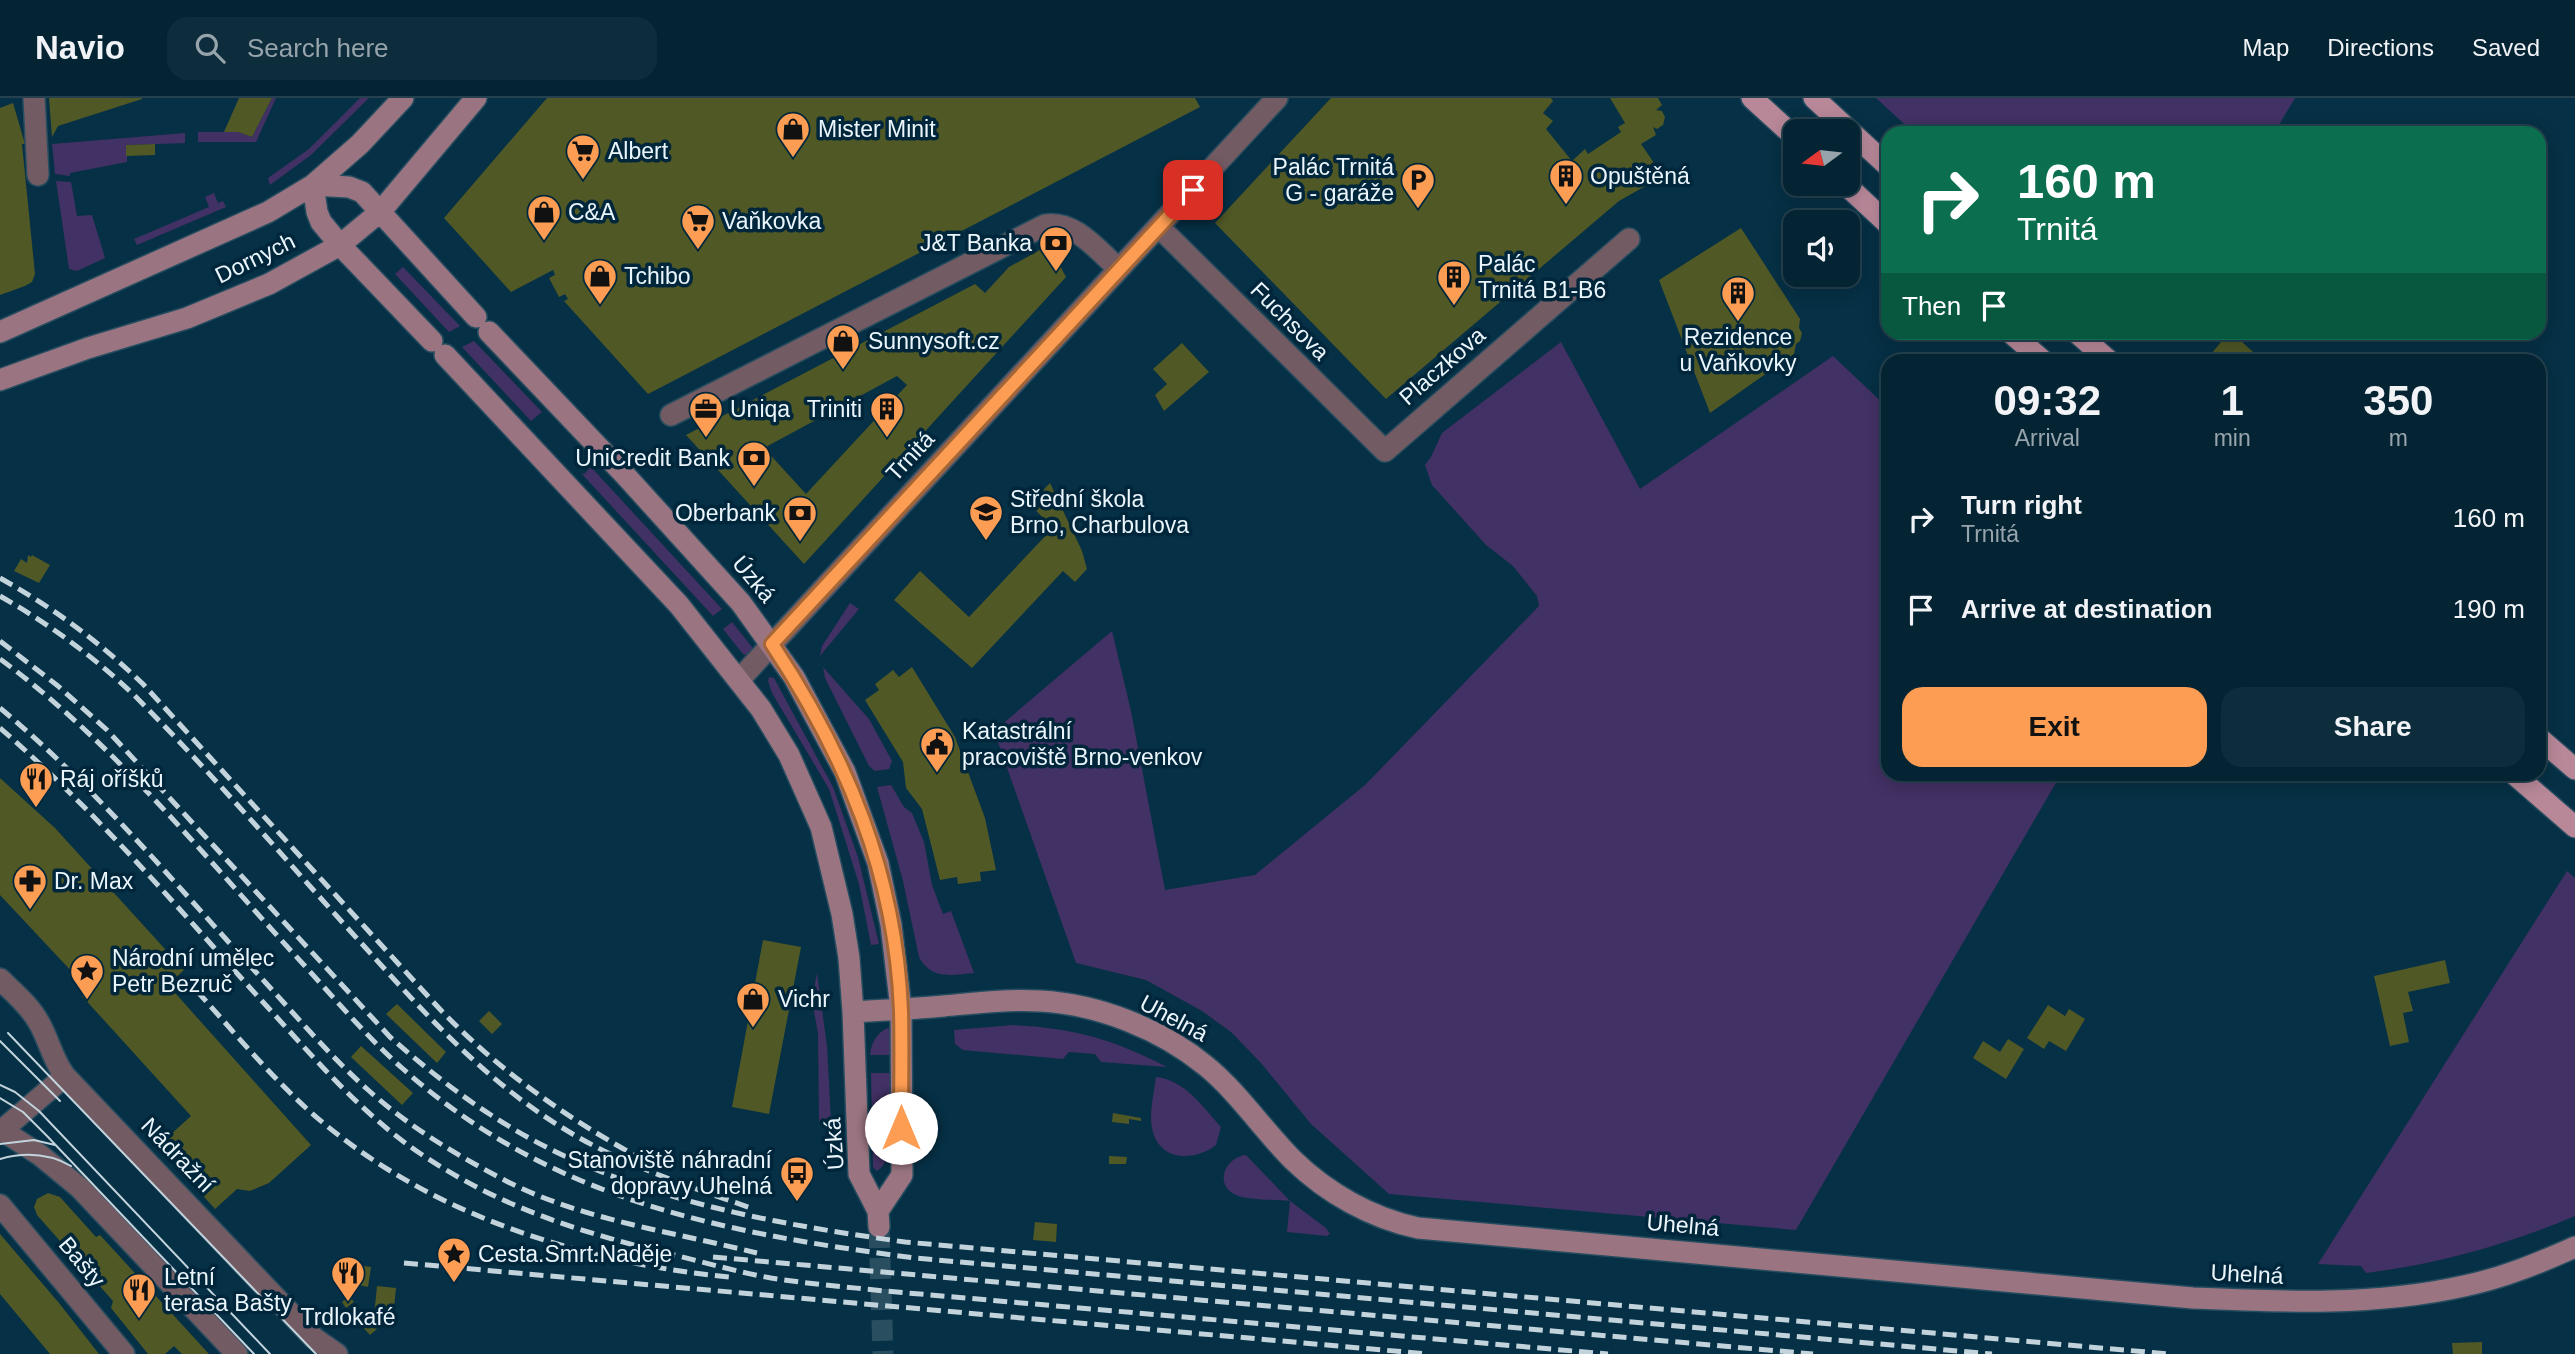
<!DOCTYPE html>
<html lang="en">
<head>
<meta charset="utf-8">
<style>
	:root { --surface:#042434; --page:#0d2c3c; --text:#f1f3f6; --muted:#97a4ac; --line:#25414f; --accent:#fc9d53 }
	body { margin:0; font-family:Helvetica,sans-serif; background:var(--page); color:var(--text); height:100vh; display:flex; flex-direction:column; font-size:26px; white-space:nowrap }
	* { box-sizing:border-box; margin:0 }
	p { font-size:23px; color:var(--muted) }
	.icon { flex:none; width:38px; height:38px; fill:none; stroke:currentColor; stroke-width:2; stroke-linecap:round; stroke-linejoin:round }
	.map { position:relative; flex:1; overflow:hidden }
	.side { position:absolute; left:1881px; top:256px; width:665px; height:427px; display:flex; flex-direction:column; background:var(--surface); border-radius:21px; box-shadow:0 4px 18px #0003,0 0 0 2px var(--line) }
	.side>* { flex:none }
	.guide { position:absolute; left:1881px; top:28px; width:665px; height:214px; border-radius:21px; box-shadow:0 4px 18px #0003,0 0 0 2px var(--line); background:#0b6e4f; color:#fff; overflow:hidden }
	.needle { width:46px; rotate:255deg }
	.controls { position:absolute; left:1783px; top:21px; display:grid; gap:14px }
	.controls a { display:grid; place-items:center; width:77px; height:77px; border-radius:14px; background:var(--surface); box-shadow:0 4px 18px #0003,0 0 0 2px var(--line); font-size:35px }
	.pin { position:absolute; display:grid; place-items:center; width:60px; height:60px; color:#fff; margin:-30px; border-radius:14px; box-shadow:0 4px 10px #0006 }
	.me { position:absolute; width:77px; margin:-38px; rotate:0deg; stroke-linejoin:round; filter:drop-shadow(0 0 5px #0008) }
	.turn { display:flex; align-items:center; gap:24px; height:147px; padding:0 21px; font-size:32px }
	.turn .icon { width:91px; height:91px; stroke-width:2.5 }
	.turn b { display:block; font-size:49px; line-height:60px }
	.then { display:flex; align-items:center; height:66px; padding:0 21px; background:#0003; gap:14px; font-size:26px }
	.eta { display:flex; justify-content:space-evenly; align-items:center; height:119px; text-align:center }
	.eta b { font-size:42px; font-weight:700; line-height:49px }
	.button { display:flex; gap:14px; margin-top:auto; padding:14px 21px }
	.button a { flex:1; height:80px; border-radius:21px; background:var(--accent); color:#111; font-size:28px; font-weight:700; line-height:80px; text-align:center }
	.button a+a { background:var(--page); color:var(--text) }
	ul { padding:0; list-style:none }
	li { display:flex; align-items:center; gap:21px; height:91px; padding:0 21px }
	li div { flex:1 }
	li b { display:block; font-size:26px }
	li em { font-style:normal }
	header { display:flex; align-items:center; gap:42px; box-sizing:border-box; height:98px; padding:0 35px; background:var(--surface); border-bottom:2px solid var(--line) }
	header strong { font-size:33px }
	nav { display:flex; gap:38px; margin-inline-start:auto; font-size:24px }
	.search { width:490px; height:63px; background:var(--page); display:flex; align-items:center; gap:18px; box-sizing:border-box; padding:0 24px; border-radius:21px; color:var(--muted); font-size:26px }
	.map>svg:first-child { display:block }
</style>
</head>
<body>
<header>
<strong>Navio</strong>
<div class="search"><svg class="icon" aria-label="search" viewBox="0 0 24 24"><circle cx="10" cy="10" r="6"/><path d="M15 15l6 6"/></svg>Search here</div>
<nav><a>Map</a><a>Directions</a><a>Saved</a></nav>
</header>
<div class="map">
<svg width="2575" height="1256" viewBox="0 0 2575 1256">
	<rect width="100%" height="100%" fill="#063045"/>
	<path fill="#423164" d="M272 0H276L256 44H198V34H238L252 39Z
		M360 0H369L311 57 270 87 268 80 309 51Z
		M1876 0H2295L2274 35H1914Z
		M185 35V45L127 47V64L70 75V78L55 76 52 46Z
		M56 83 71 84 77 118 92 117 105 160 77 173 69 171Z
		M214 95 218 105 223 103 226 109 137 147 134 141 209 109 205 99Z
		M403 169 460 228 449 234 395 176Z
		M474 243 542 314 531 323 462 249Z
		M1561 244 1640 391 1833 258 1888 310V676H2061L1796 1132 1389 1096 1311 1026 1261 965 1231 934 1202 913 1146 882 1076 865 994 633 1112 533 1131 613 1165 792 1255 777 1365 687 1539 508 1537 498 1513 468 1486 447 1432 387 1425 367 1431 359 1442 335Z
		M591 369 722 511 713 518 581 375 584 376Z
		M850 505 859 511 820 558 822 548Z
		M732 524 752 549 753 553 747 558 743 556 723 531Z
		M823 569 869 621 892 663 889 671 875 673 869 668 825 580Z
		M769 579 774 580 833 689 858 759 879 846 871 847 859 786 829 691 772 595 768 583Z
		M891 687 904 709 912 715 924 744 932 787 943 816 951 813 974 875C952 877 931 882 919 859L903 783 877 689Z
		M2567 773 2575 780V1118C2509 1146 2438 1166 2366 1175L2361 1168 2318 1166Z
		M817 875 827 948 831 1023H819L818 936 812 902Z
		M1013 927C1074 930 1113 941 1167 969L1101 964 1095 956 1069 954 1063 961 963 952 955 946 954 932Z
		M888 930 891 933V957H870C871 945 877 934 888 930Z
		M871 975H891L889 1047C888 1056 886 1068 877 1073L873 1069Z
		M1156 979C1185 982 1203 1009 1221 1029L1216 1047C1196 1063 1161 1064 1153 1034 1148 1018 1154 996 1156 979Z
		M1246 1057 1290 1103 1326 1130 1330 1136 1327 1138 1287 1134 1290 1103C1276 1101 1246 1103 1234 1096 1214 1085 1226 1059 1246 1057Z"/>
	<path fill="#505826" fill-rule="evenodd" d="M49 0H142V1L58 28 52 39Z
		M239 0H272L252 39 238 34H224Z
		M547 0H1195L1200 9 648 296 564 203 568 201 565 196 559 199 549 180 555 177 553 172 511 194 444 120Z
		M1331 0H1551L1553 3 1543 15 1553 23 1546 31 1572 63 1585 51 1588 56 1621 34 1618 29 1625 25 1610 0H1658L1662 7 1656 12 1662 13 1665 19 1663 27 1657 31 1653 29 1656 37 1641 46 1663 78 1619 103 1386 301 1215 125Z
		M13 5 25 46H22L35 176 32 184 25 188 0 197V10Z
		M155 46V57L126 58V47Z
		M1741 130 1800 221 1799 230 1802 235 1800 243 1796 246 1794 256 1710 315 1659 182Z
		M1049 147 1066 179 804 466 686 337 975 186 985 195 1009 169ZM897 278 907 287 806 396 764 350Z
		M2218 234H2231L2262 262H2206L2221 244 2215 238Z
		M1182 245 1209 274 1164 313 1155 297 1167 286 1153 271Z
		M1050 385 1082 453 1087 471 1075 484 1063 473 972 570 894 502 920 473 969 519 1050 433 1041 424 1044 421 1030 406Z
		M28 457 31 459 32 457 50 467 39 485 14 473 21 461 27 465Z
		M912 569 955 639 985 720 996 772 980 774 981 783 958 786 957 779 940 782 922 711 906 690 903 664 865 602 879 592 875 586 893 572 899 579Z
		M0 680 55 730 184 872 168 887 311 1047 269 1085 250 1093 237 1091 215 1111 158 1048 191 1018 82 898 89 892 0 797Z
		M763 842 801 849 769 1016 732 1009Z
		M2445 862 2450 885 2408 894 2413 913 2403 915 2409 944 2390 948 2374 878Z
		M397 906 446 954 437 965 386 916Z
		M2048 907 2065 918 2069 911 2085 921 2066 953 2049 943 2044 951 2027 940Z
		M489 913 502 926 492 936 479 923Z
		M2008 941 2024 951 2006 981 1973 960 1983 943 2000 954Z
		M361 948 413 995 402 1007 351 959Z
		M1113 1015 1141 1020V1023L1129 1021V1026L1112 1024Z
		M1109 1058 1127 1059 1126 1066H1109Z
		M48 1095 60 1099 96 1139 100 1137 209 1256H182L174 1248 165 1256H148L111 1210 113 1203 37 1117 34 1109 37 1101Z
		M1035 1124 1057 1126 1056 1144 1033 1142Z
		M0 1136 59 1205 99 1256H50L0 1196Z
		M357 1167 371 1169 368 1189 353 1186Z
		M377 1188 396 1190 393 1220 374 1218Z
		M349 1198 354 1204 346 1210 342 1204Z
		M367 1219 377 1231 370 1237 360 1226Z
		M2482 1244V1256H2453L2452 1245Z"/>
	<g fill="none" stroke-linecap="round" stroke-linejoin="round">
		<path stroke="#284e60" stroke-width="21" stroke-dasharray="21 10" stroke-linecap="butt" d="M879 1129 883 1256"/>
		<g stroke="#264c5f" stroke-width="24">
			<path id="street" d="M34 0 38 77
				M1159 129 1385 353 1629 141
				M671 317 1045 127C1075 122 1098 153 1119 171
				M739 582 1277 0
				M0 881C13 894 29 907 38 923 49 941 52 961 65 978L314 1240 337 1256
				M0 1031 40 1057 80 1090 237 1256
				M0 1034 65 978
				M0 1107 124 1256"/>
		</g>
		<g stroke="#264c5f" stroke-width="24">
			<path id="secondary" d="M313 87 349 89 362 94 476 219
				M313 87 317 114 321 124 340 147 432 243
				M0 234 268 114 313 87 360 46 403 0
				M489 234 625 377 741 505 794 579 845 674 878 765 891 827 901 911 902 1077 878 1113
				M445 257 679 507 761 611 789 657 821 729 842 816 849 860 853 914 859 1076 878 1113 879 1129
				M0 282 88 250 187 220 269 186 340 147 381 113 476 0
				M853 914C884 912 914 911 944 908 976 905 1008 901 1040 903 1098 906 1161 931 1206 968 1239 995 1263 1032 1293 1062 1327 1095 1371 1120 1418 1130L2193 1200C2284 1204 2375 1208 2464 1188 2503 1180 2539 1165 2575 1149"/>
		</g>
		<g stroke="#264c5f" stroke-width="24">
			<path id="primary" d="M1752 0 1796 40
				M1814 0 1888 68
				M1845 86 1888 126
				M2010 234 2042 262
				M2076 234 2108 262
				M2539 640 2575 671
				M2514 676 2575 729"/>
		</g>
		<use href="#street" stroke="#735b63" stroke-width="21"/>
		<use href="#secondary" stroke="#9a7581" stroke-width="21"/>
		<use href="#primary" stroke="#b88899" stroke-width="21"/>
		<path stroke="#c2d3dc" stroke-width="2" d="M8 935 316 1256
			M0 943 60 1003
			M0 987 15 994 39 1013 270 1256
			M0 1000 23 1014 48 1039 254 1256
			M0 1046 34 1042 55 1047
			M0 1061C25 1054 48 1055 71 1068"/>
		<path stroke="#c2d3dc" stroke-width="5" stroke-dasharray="14 7" stroke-linecap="butt" d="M0 480C55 511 97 542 143 586L436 907C494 969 562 1017 636 1058
			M0 498C49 526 93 558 134 597 214 677 287 764 363 847 425 916 486 984 566 1032 623 1067 688 1088 751 1110
			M0 543 58 588 107 632 390 939C422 967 455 994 491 1017 614 1098 762 1124 905 1144L2169 1256
			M0 561C116 646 207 762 304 867 336 902 366 938 402 970 551 1103 724 1135 915 1160L1992 1256
			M0 610C98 691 179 791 265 884 298 920 330 958 367 991 409 1029 458 1058 508 1084 586 1123 674 1134 757 1155
			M0 630C95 712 177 809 261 902 310 955 358 1013 418 1054 497 1108 578 1134 670 1156 704 1164 737 1174 771 1180 809 1186 847 1189 885 1193L1608 1256
			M197 893C232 932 267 974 306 1010 421 1114 576 1164 729 1179
			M713 1159 1813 1256
			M404 1165 1428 1256"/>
	</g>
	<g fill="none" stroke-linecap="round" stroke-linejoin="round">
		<g stroke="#a46636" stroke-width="18">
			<path id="route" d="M901 1030C901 991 902 952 901 913 896 776 846 658 772 546L1193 92"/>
		</g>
		<use href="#route" stroke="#fc9d53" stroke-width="12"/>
	</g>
	<defs>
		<g id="shop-pin" transform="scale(1.75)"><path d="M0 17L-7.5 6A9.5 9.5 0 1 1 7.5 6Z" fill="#fc9d53" stroke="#00263b"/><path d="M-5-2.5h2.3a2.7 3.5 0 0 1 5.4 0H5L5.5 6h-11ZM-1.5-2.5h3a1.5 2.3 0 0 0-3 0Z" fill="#111"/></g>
		<g id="supermarket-pin" transform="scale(1.75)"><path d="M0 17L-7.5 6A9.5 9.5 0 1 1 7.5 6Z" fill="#fc9d53" stroke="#00263b"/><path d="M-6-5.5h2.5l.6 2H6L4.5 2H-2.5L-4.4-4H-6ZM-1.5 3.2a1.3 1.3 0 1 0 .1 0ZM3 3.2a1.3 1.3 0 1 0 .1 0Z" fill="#111"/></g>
		<g id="building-pin" transform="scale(1.75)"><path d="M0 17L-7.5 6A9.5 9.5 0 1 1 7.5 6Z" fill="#fc9d53" stroke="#00263b"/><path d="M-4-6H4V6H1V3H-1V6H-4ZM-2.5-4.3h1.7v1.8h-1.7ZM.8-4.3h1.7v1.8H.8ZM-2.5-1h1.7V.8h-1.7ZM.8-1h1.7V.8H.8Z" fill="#111"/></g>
		<g id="parking-pin" transform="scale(1.75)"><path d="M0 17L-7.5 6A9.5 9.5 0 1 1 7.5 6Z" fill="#fc9d53" stroke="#00263b"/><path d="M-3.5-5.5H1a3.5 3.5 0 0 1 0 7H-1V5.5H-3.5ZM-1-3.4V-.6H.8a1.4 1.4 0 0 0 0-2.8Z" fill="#111"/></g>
		<g id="bank-pin" transform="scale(1.75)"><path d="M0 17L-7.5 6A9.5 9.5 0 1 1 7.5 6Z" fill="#fc9d53" stroke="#00263b"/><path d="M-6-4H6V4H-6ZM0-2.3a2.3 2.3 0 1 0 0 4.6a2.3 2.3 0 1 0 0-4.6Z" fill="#111"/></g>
		<g id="office-pin" transform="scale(1.75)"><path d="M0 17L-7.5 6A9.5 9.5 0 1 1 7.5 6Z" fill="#fc9d53" stroke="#00263b"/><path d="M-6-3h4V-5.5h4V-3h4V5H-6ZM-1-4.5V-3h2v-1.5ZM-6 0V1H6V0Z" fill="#111"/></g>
		<g id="school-pin" transform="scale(1.75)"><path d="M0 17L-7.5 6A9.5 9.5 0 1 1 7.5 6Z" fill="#fc9d53" stroke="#00263b"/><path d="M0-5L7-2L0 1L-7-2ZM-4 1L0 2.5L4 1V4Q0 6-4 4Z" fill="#111"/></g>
		<g id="civic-pin" transform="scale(1.75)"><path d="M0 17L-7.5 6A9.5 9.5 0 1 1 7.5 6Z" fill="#fc9d53" stroke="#00263b"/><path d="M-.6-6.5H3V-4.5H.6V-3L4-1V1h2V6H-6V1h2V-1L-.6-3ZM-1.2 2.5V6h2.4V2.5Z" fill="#111"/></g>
		<g id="restaurant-pin" transform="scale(1.75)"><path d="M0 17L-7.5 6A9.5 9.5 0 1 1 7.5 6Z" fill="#fc9d53" stroke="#00263b"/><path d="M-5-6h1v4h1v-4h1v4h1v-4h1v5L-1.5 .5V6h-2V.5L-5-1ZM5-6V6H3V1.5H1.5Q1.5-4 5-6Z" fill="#111"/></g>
		<g id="pharmacy-pin" transform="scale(1.75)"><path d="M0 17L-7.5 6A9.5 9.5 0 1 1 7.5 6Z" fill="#fc9d53" stroke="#00263b"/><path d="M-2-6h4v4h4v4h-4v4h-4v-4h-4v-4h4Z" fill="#111"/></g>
		<g id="sight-pin" transform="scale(1.75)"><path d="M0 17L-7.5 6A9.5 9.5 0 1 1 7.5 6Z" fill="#fc9d53" stroke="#00263b"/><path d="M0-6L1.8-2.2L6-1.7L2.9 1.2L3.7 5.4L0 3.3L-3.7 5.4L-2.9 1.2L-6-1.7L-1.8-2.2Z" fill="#111"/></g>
		<g id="bus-pin" transform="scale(1.75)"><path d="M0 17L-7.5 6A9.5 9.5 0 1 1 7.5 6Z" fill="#fc9d53" stroke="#00263b"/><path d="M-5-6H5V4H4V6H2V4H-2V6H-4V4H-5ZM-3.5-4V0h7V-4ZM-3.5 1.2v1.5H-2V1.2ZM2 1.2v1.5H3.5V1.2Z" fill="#111"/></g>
	</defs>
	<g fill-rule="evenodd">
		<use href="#shop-pin" x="793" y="31"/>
		<use href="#supermarket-pin" x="583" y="53"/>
		<use href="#building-pin" x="1566" y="78"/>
		<use href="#parking-pin" x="1418" y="82"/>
		<use href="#shop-pin" x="544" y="114"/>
		<use href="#supermarket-pin" x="698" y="123"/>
		<use href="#bank-pin" x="1056" y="145"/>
		<use href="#shop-pin" x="600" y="178"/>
		<use href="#building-pin" x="1454" y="179"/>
		<use href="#building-pin" x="1738" y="195"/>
		<use href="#shop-pin" x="843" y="243"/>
		<use href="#office-pin" x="706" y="311"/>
		<use href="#building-pin" x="887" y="311"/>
		<use href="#bank-pin" x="754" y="360"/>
		<use href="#school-pin" x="986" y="414"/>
		<use href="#bank-pin" x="800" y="415"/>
		<use href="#civic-pin" x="937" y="646"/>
		<use href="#restaurant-pin" x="36" y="681"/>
		<use href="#pharmacy-pin" x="30" y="783"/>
		<use href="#sight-pin" x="87" y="873"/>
		<use href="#shop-pin" x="753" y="901"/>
		<use href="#bus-pin" x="797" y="1075"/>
		<use href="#sight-pin" x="454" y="1156"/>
		<use href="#restaurant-pin" x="348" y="1175"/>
		<use href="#restaurant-pin" x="139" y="1192"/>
	</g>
	<g text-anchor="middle" stroke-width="7" stroke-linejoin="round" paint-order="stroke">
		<g font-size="23" fill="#eaf5fc" stroke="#00263b" text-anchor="start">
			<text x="818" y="39">Mister Minit</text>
			<text x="608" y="61">Albert</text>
			<text x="1394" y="77" text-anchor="end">Palác Trnitá<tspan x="1394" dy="26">G - garáže</tspan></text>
			<text x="1590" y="86">Opuštěná</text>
			<text x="568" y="122">C&amp;A</text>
			<text x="722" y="131">Vaňkovka</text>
			<text x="1032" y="153" text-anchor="end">J&amp;T Banka</text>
			<text x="1478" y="174">Palác<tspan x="1478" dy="26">Trnitá B1-B6</tspan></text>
			<text x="624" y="186">Tchibo</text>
			<text x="1738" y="247" text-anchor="middle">Rezidence<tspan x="1738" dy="26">u Vaňkovky</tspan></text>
			<text x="868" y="251">Sunnysoft.cz</text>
			<text x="730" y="319">Uniqa</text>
			<text x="862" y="319" text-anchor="end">Triniti</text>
			<text x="730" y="368" text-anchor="end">UniCredit Bank</text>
			<text x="1010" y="409">Střední škola<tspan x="1010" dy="26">Brno, Charbulova</tspan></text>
			<text x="776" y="423" text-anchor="end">Oberbank</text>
			<text x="962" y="641">Katastrální<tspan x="962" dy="26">pracoviště Brno-venkov</tspan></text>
			<text x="60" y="689">Ráj oříšků</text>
			<text x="54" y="791">Dr. Max</text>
			<text x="112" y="868">Národní umělec<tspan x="112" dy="26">Petr Bezruč</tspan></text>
			<text x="778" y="909">Vichr</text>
			<text x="772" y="1070" text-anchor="end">Stanoviště náhradní<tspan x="772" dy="26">dopravy Uhelná</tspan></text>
			<text x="478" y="1164">Cesta.Smrt.Naděje</text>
			<text x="164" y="1187">Letní<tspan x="164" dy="26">terasa Bašty</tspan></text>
			<text x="348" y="1227" text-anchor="middle">Trdlokafé</text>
		</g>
		<g font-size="23" fill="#eaf5fc" stroke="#00263b">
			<text transform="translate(255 160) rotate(-26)" y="8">Dornych</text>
			<text transform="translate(1290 223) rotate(45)" y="8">Fuchsova</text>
			<text transform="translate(1442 268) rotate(-41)" y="8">Placzkova</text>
			<text transform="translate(910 358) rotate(-47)" y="8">Trnitá</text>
			<text transform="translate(754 481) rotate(50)" y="8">Úzká</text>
			<text transform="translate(1174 920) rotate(28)" y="8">Uhelná</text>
			<text transform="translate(834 1046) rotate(-94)" y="8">Úzká</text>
			<text transform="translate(178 1057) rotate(46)" y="8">Nádražní</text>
			<text transform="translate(1683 1127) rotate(5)" y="8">Uhelná</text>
			<text transform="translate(82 1164) rotate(50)" y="8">Bašty</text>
			<text transform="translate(2247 1176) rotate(3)" y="8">Uhelná</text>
		</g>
	</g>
</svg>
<div class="controls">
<a><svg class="needle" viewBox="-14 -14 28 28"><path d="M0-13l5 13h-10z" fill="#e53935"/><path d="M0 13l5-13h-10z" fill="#97a4ac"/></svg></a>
<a><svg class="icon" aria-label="sound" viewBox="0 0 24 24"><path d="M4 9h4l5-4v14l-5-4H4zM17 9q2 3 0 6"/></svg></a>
</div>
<div class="pin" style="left:1193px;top:92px;background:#d93025"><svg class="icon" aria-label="arrive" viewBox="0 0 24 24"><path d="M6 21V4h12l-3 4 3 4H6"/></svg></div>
<svg class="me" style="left:901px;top:1030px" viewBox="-20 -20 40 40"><circle r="19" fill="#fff"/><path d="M0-13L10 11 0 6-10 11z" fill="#fc9d53"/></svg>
<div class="guide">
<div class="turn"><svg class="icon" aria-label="right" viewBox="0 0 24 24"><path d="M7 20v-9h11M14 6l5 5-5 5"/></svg><div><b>160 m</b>Trnitá</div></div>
<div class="then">Then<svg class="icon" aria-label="arrive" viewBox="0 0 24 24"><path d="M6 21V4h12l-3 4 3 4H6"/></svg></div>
</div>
<section class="side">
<div class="eta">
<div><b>09:32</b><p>Arrival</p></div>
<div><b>1</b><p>min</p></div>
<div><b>350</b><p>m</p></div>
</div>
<ul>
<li><svg class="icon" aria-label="right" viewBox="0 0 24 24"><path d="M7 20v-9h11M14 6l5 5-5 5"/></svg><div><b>Turn right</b><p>Trnitá</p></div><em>160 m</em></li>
<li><svg class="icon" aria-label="arrive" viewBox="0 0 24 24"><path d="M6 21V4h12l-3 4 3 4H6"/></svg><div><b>Arrive at destination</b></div><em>190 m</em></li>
</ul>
<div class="button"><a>Exit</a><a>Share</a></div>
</section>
</div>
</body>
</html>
